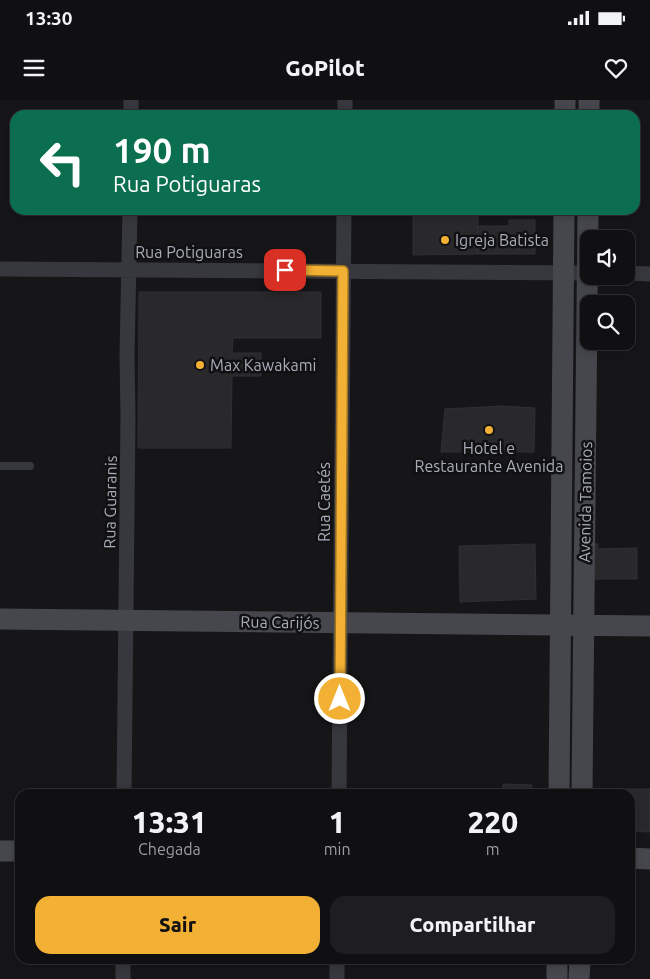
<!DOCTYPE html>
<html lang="pt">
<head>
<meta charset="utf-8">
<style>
	:root { --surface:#101012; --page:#1e1e20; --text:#f1f3f6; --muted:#9c9d9f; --line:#303032; --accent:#f2b134 }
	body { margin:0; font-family:Ubuntu,sans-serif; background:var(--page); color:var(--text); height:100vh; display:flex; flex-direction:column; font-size:19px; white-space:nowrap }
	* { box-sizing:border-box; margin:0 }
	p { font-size:16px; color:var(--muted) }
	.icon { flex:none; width:28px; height:28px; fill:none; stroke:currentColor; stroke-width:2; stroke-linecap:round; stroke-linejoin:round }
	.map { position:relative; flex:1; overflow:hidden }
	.panel { position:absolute; left:15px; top:689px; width:620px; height:175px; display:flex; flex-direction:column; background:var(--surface); border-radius:15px; box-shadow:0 2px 8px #0003,0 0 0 1px var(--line) }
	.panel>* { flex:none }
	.hud { position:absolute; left:10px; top:10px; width:630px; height:105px; border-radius:15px; box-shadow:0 2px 8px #0003,0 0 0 1px var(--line); background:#0b6e4f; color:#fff; overflow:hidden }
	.buttons { position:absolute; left:580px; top:130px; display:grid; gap:10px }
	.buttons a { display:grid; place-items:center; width:55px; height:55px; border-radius:10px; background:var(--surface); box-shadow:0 2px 8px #0003,0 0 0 1px var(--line); font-size:25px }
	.pin { position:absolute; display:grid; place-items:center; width:42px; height:42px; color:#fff; margin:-21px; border-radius:10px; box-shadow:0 2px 8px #0006 }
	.me { position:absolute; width:55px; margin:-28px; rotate:0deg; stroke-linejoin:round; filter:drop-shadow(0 0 4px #0008) }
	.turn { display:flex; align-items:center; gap:18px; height:105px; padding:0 20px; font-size:22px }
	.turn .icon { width:65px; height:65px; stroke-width:2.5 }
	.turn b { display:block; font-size:35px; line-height:42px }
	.eta { display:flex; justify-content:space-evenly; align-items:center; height:85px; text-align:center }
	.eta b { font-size:30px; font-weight:800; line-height:35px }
	.primary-button { display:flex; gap:10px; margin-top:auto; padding:10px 20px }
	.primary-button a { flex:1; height:58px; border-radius:15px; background:var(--accent); color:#111; font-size:20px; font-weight:800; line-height:58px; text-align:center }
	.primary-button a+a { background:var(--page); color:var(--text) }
	.status { display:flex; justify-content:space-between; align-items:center; height:35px; padding:0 25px; background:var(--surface); direction:ltr }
	.status svg { height:14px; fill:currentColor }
	header { display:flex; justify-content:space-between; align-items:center; height:65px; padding:0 20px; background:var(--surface); font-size:22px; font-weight:800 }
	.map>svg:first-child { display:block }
</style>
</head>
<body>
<div class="status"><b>13:30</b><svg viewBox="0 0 49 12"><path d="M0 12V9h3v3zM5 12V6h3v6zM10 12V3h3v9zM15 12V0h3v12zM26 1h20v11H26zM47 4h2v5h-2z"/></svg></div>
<header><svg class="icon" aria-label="menu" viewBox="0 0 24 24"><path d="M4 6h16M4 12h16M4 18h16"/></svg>GoPilot<svg class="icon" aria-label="heart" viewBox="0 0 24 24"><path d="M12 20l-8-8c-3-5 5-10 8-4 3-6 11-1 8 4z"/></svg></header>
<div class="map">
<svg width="650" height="879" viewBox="0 0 650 879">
	<rect width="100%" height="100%" fill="#161618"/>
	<path fill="#29292c" stroke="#303034" d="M413 110H478V154L413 155Z
		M509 120H535V154H478V126H509Z
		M139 192H321V238H233L232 253H261V276H232L231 348H138Z
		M502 306 535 308 534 352H441L445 309Z
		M535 444 536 499 460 502 459 446Z
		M591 444H598V449L637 448V479H591Z
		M503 684 532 685V694H502Z
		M592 689H650V732L630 731V694H592Z"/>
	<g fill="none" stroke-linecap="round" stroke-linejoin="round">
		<path stroke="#37383d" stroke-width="8" d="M0 366H30"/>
		<path stroke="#37383d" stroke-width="15" d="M131 15V0
			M345 15V0
			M0 169 589 173
			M626 173 650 174
			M124 694 128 316 127 256 130 110
			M339 694 344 110
			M123 879V859
			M337 879V859"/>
		<path stroke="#45474d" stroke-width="21" d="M565 15V0
			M589 15V0
			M0 519 650 526
			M559 694 564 110
			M582 694 588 110
			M0 751H20
			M630 758 650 759
			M557 879V859
			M579 879 580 859"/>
	</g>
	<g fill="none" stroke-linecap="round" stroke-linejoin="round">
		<g stroke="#9d7322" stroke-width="12">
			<path id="route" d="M285 170 343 171 340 599"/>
		</g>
		<use href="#route" stroke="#f2b134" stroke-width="9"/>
	</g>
	<g fill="#f2b134" stroke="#111113" stroke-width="2">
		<circle cx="445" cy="140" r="5"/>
		<circle cx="200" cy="265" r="5"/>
		<circle cx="489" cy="330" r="5"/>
	</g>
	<g text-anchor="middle" stroke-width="5" stroke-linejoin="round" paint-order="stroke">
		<g font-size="16" fill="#a8adb8" stroke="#111113" text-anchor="start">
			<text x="455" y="146">Igreja Batista</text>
			<text x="210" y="271">Max Kawakami</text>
			<text x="489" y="354" text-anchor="middle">Hotel e<tspan x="489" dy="18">Restaurante Avenida</tspan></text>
		</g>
		<g font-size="16" fill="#a8adb8" stroke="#111113">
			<text x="189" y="158">Rua Potiguaras</text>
			<text transform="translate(110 402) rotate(-89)" y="6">Rua Guaranis</text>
			<text transform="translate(324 402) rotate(-90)" y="6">Rua Caetés</text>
			<text transform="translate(585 402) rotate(-89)" y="6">Avenida Tamoios</text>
			<text transform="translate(280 522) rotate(1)" y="6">Rua Carijós</text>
		</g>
	</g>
</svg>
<div class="buttons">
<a><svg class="icon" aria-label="sound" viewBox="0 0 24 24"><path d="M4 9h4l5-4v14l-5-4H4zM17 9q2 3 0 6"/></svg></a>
<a><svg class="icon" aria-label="search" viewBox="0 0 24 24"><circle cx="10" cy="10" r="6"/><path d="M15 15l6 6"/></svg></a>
</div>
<div class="pin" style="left:285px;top:170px;background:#d93025"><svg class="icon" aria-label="arrive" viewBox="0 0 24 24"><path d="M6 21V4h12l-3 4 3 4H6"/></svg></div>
<svg class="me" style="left:340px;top:599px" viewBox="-20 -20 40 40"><circle r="17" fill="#f2b134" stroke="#fff" stroke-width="3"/><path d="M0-11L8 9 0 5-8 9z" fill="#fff"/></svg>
<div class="hud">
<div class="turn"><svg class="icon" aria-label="left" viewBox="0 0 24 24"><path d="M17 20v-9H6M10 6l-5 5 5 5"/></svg><div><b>190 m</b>Rua Potiguaras</div></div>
</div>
<section class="panel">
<div class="eta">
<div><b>13:31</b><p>Chegada</p></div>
<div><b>1</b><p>min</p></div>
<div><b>220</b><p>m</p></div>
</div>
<div class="primary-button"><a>Sair</a><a>Compartilhar</a></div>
</section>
</div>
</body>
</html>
